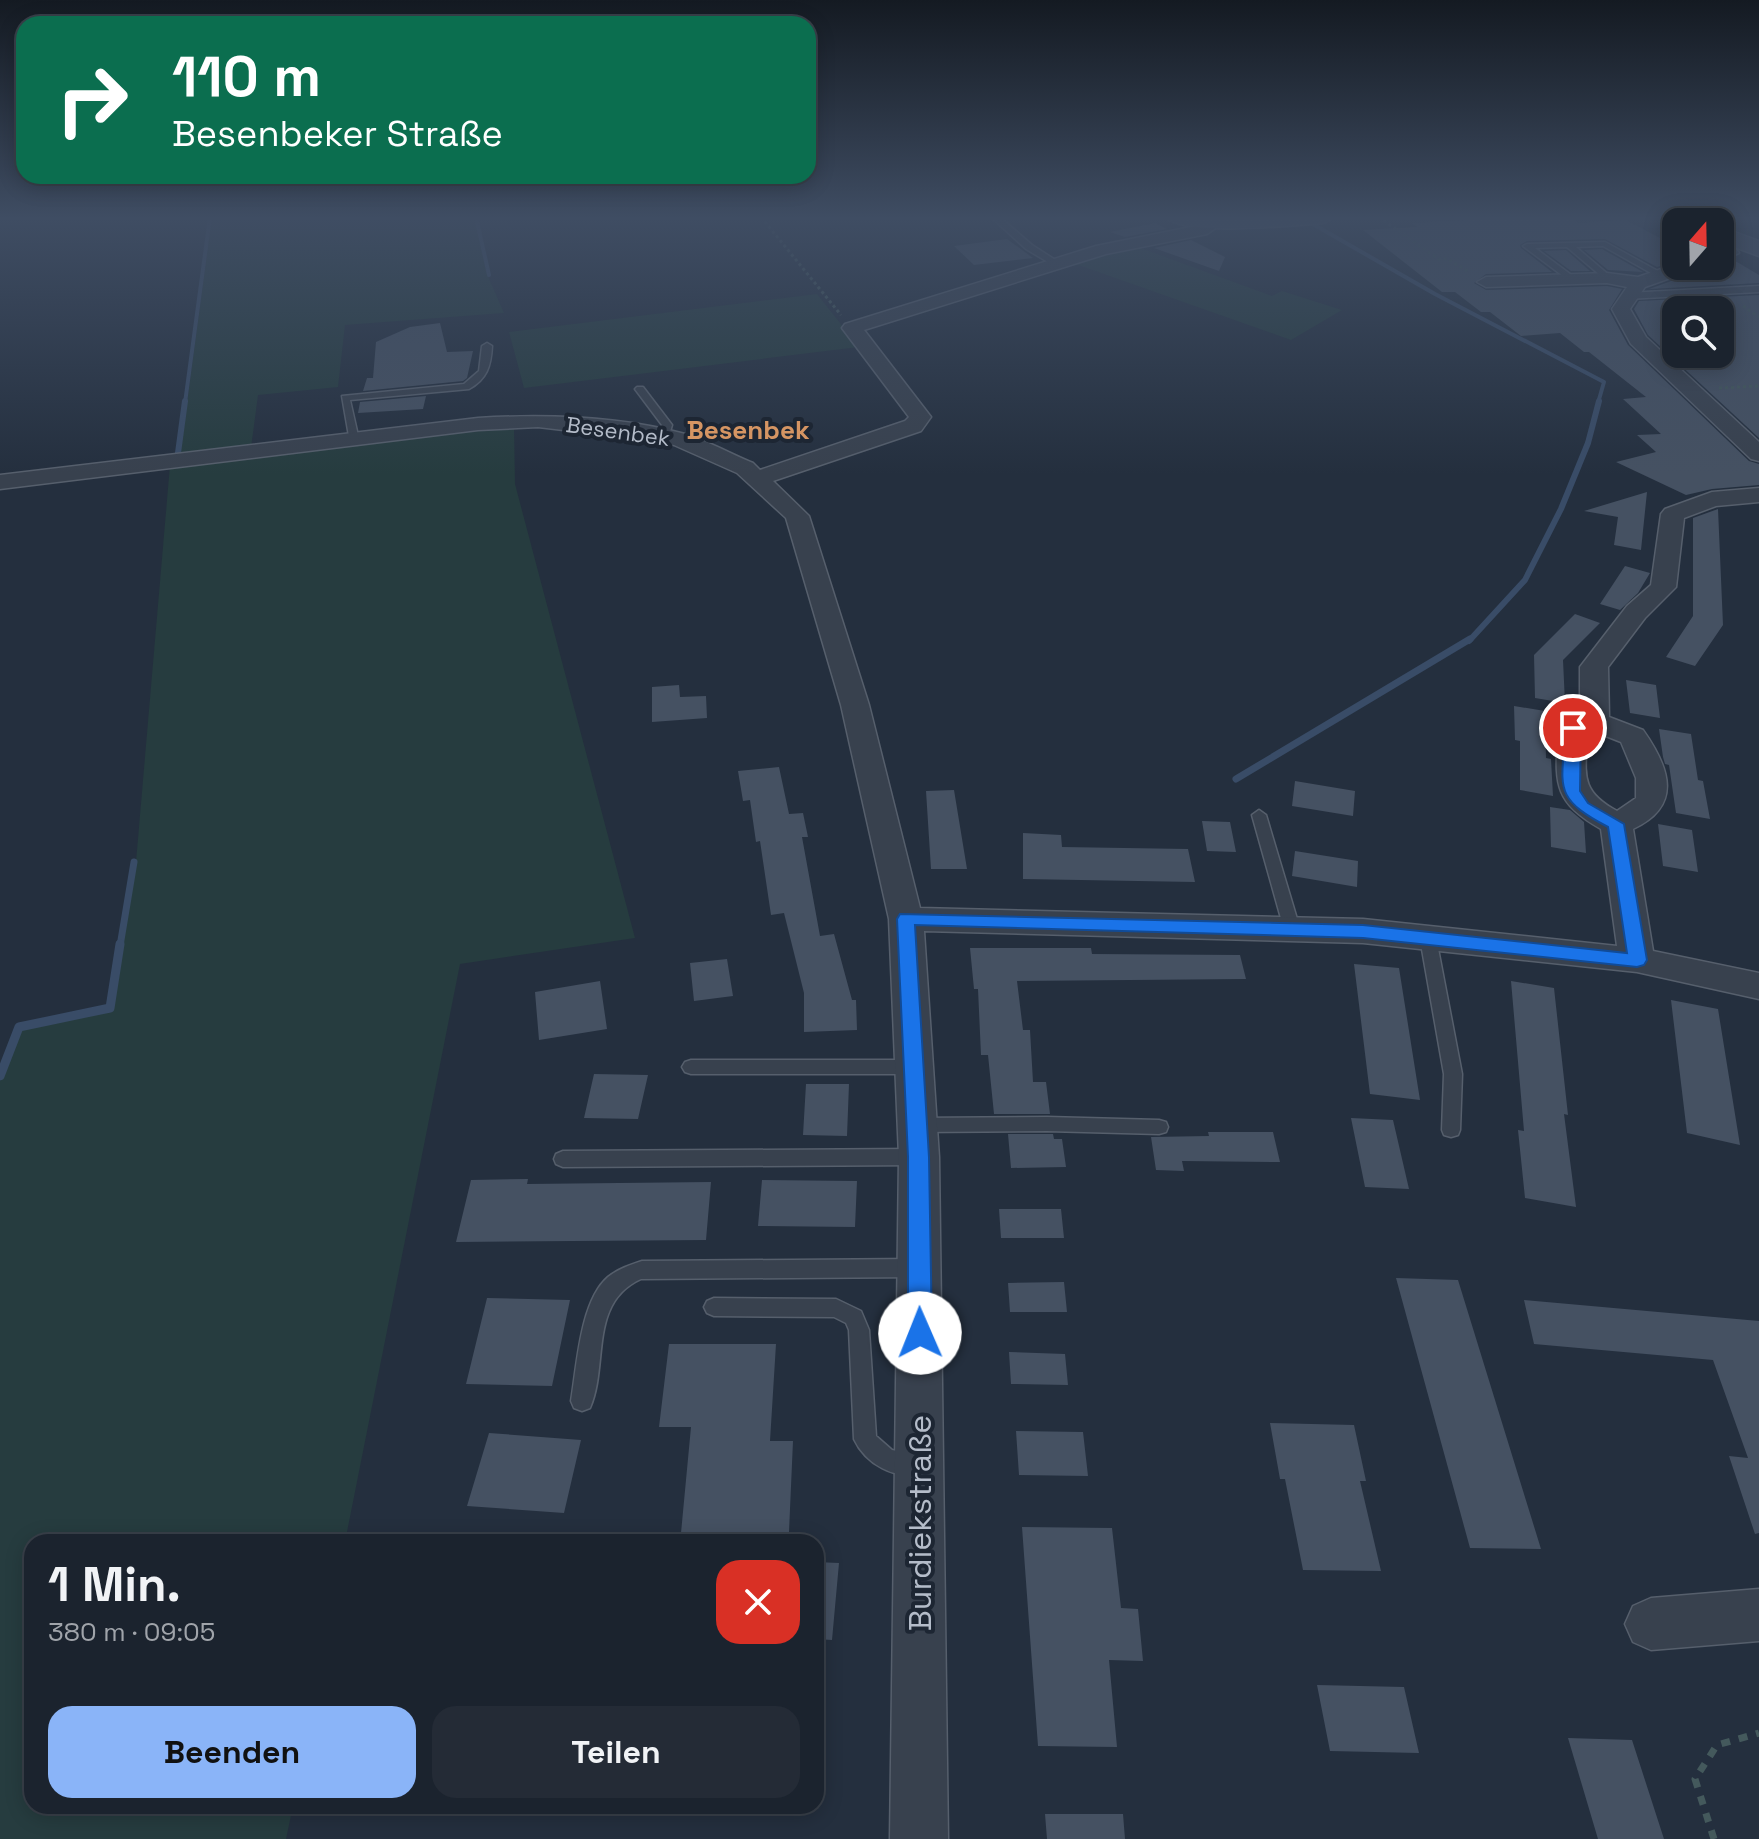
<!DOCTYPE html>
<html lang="de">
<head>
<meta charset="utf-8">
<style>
	:root { --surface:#1b232e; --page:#242b36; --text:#f1f3f6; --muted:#a0a4aa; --line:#39404a; --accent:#8ab4f8 }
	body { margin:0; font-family:"Space Grotesk",sans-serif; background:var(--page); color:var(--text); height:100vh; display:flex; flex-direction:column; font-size:30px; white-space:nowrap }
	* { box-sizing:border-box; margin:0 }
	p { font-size:26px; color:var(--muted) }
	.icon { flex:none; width:44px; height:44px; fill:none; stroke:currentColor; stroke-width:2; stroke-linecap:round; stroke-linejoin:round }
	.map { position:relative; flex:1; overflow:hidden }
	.details { position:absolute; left:24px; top:1534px; width:800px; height:280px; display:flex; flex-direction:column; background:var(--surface); border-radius:24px; box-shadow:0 4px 20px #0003,0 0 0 2px var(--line) }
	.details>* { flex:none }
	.banner { position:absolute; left:16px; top:16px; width:800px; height:168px; border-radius:24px; box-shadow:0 4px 20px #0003,0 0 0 2px var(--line); background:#0b6e4f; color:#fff; overflow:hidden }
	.needle { width:52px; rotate:20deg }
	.fabs { position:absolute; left:1662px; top:208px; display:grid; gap:16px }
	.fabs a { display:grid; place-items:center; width:72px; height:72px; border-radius:16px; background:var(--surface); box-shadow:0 4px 20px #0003,0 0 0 2px var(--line); font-size:40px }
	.pin { position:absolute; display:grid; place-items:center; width:68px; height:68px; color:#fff; margin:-34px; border:4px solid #fff; border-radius:50%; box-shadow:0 2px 8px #0007 }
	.me { position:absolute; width:88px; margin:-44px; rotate:359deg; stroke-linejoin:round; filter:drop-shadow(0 0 6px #0008) }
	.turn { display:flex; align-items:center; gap:28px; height:168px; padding:0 24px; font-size:36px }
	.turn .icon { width:104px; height:104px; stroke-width:2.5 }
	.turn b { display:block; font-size:56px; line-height:68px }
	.round { display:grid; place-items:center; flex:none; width:84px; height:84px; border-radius:24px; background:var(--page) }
	.headline { display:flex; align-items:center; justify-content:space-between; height:136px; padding:0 24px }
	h1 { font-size:48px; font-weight:700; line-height:60px }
	.button { display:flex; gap:16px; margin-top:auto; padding:16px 24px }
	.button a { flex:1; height:92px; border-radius:24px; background:var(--accent); color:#111; font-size:32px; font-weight:700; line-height:92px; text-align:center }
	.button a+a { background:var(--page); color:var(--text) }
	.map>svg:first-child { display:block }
</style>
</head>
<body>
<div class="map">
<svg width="1759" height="1839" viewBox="0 0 1759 1839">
	<rect width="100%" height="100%" fill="#242f3e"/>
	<path fill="#263c3f" d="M212 217H474L487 274 504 313 345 325 338 387 258 395 251 448 180 455Z
		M1135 246 1272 296 1282 291 1342 310 1291 340 1070 262Z
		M817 294 859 347 524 388 509 332Z
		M514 426 515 484 635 938 460 964 345 1542H32V1806H293L286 1839H0V1081L21 1028 111 1008 136 862 170 465Z"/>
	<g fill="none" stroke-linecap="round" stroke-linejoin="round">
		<path stroke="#394c67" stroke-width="4" d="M476 217 489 275
			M1311 223 1435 294 1604 382 1598 403
			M185 403 210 217"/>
		<path stroke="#394c67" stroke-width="6" d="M178 453 185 401
			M1469 641 1525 580 1561 509 1588 443 1599 401"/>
		<path stroke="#394c67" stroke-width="7" d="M1236 779 1470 639
			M120 946 134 862"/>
		<path stroke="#394c67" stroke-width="9" d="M0 1076 19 1027 110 1008 120 944"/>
	</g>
	<path fill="#455162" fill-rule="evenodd" d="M1569 217 1578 223 1626 220 1660 238 1676 237V261L1657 267 1605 239 1527 241 1520 245 1521 248 1552 272 1486 274 1474 283 1486 290 1607 286 1622 289 1609 310 1628 345 1749 461 1759 464V485L1712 489 1686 495 1616 462 1656 452 1637 435 1661 434 1623 399 1646 397 1589 352H1584L1560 333 1521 336 1490 312H1481L1455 292H1442L1363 230 1417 227 1412 223 1468 220 1465 218Z
		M1155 223 1167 229 1125 237 1110 232Z
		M1007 239 1033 258 974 265 954 246Z
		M1191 240 1225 257 1219 271 1154 248Z
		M1602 249 1643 272 1608 270 1584 250Z
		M1566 250 1590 271H1571L1544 251Z
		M1724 262H1737L1759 275V283L1649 289 1694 273 1699 266H1720Z
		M1759 295V438L1648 335 1634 309 1639 301ZM1676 310H1720V354H1676Z
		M440 323 447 352 473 351 467 378 463 381 363 391 367 378H373L376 342 410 327Z
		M426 396 423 409 358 413 360 402Z
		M1647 492 1641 550 1614 545 1618 517 1584 511Z
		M1718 509 1723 625 1695 666 1666 657 1693 616V518Z
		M1625 566 1650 573 1638 593 1620 610 1600 604Z
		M1575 614 1600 623 1563 660 1565 703 1535 698 1534 655Z
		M1626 680 1656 685 1660 718 1630 713Z
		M679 685 680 697 706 696 707 718 652 722V687Z
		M1514 706 1545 711 1546 758 1551 759 1553 796 1520 790V741L1515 740Z
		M1659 729 1691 734 1698 780 1703 781 1710 819 1676 813 1669 765 1665 764 1663 757Z
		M779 767 789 814 803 813 808 837H802L820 936 834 934 852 1000H856L857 1030 804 1032V993L784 913 771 915 760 841 756 842 750 800 743 801 738 771Z
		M1295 781 1355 791 1353 816 1292 806Z
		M954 790 967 869H931L926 791Z
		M1550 807 1570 810 1584 822 1586 853 1551 847Z
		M1202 821 1230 822 1236 852 1207 851Z
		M1658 824 1692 830 1698 872 1663 866Z
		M1023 833 1061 835 1062 847 1188 849 1195 882 1023 879Z
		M1295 851 1358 861 1357 887 1292 876Z
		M970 948H1091L1092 954 1240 955 1246 979 1017 981 1023 1030H1030L1033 1082H1046L1050 1114H994L988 1055H981L978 989H974Z
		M727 959 733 996 694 1001 690 963Z
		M1354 964 1399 968 1420 1100 1370 1094Z
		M600 981 607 1029 539 1040 535 992Z
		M1511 981 1554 988 1568 1115 1564 1114 1576 1207 1525 1198 1518 1130 1524 1131Z
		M1671 1000 1718 1009 1740 1145 1687 1133Z
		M594 1074 648 1075 638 1119 584 1118Z
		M806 1084H849L847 1136 803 1135Z
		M1351 1118 1393 1120 1409 1189 1365 1187Z
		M1208 1132H1273L1280 1162 1182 1161 1184 1171 1156 1170 1151 1137 1209 1136Z
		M1008 1134H1053L1054 1139H1062L1066 1167 1011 1168Z
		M528 1179 527 1184 711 1182 706 1240 456 1242 471 1180Z
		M762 1180 857 1181 855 1227 758 1226Z
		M999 1209H1061L1064 1238H1001Z
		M1396 1278 1458 1280 1541 1549 1470 1548Z
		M1064 1282 1067 1312H1010L1008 1283Z
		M487 1298 570 1300 552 1386 466 1384Z
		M1524 1300 1759 1321V1533L1755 1534 1729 1456 1748 1458 1713 1360 1534 1344Z
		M669 1344H776L770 1441H793L789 1532 681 1533 691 1427H659Z
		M1009 1352 1065 1354 1068 1385 1011 1384Z
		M1270 1423 1354 1425 1366 1481H1360L1381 1571 1303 1570 1285 1479H1280Z
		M1016 1431 1083 1432 1088 1476 1019 1475Z
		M489 1433 581 1440 564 1513 467 1506Z
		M1022 1527 1112 1528 1121 1608 1138 1609 1143 1661 1109 1660 1117 1747 1038 1746Z
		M816 1562 839 1563 832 1640 816 1639Z
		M1317 1685 1404 1687 1419 1753 1330 1751Z
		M1568 1738 1632 1740 1664 1839H1598Z
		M1045 1814H1123L1125 1839H1047Z"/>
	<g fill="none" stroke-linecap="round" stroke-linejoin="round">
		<g stroke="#565f6c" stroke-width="3">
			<path id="service" d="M991 217H1000L1032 245 1060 263 1053 265 1026 249Z
				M1605 242 1665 275 1658 277 1603 246 1576 247 1610 276V280L1607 281 1567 247 1535 248 1574 277V281L1571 282 1523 246 1527 244Z
				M1759 286V292L1627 299 1623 296 1627 293Z
				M487 343 492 346C491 366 487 379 469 389L350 400 359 440 350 442 342 396 464 384 479 371 482 346Z
				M637 387H643L672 425 668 438 659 436 662 425 635 389Z
				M1259 810 1266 815 1300 929 1298 933H1286L1284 929 1252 815Z
				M1428 932 1436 938 1462 1074 1460 1130 1458 1135 1451 1137 1444 1135 1442 1130 1444 1074 1420 938Z
				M691 1060H913L919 1062 922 1067 919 1072 913 1074H691L685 1072 682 1067 685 1062Z
				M1047 1117 1159 1120 1166 1122 1168 1127 1166 1132 1159 1134 1047 1131 917 1132 910 1130 908 1125 910 1120 917 1118Z
				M919 1149 926 1152 928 1157 926 1162 919 1165 563 1167 556 1164 554 1159 556 1154 563 1151Z
				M918 1259 925 1262 928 1268 925 1274 918 1277 641 1279C588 1303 609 1365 590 1408L582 1411 574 1408 571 1401C577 1366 580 1301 608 1277 618 1269 630 1265 642 1261Z
				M714 1298 836 1299 861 1311 869 1330 876 1436 892 1450 922 1456 925 1464 922 1472C896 1482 865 1463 854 1439L849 1330 846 1323 834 1317 714 1316 707 1313 704 1307 707 1301Z"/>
		</g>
		<g stroke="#565f6c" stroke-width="3">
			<path id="minor" d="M1216 217 1224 222 1207 234 1106 254 864 330 931 417 921 431 773 481 809 516 869 705 920 908 1363 919 1617 946 1601 829C1550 800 1556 781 1558 728L1563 722 1580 717V667L1627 606 1651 585 1661 514 1665 509 1712 492 1759 488V502L1716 506 1684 518 1676 587 1645 618 1608 667 1609 717 1643 730C1670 768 1683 806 1633 829L1653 951 1759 973V999L1637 972 1363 943 924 931 939 1157 948 1839H890L899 1157 889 919 841 705 786 518 737 473 674 445 648 440 538 427 478 430 0 489V475L478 418C546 414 619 416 685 434 708 441 731 454 753 463L760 470 905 421 909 417 842 328 845 324 1096 246 1196 226ZM1593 731 1621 742 1636 778V798L1617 811C1578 790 1586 773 1587 733Z
				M1730 248 1736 249 1739 253 1720 261V250Z
				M1676 264 1696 266 1693 270 1645 287 1630 309 1646 337 1759 442V461L1751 459 1631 344 1612 309 1627 287 1607 283 1486 287 1477 282 1486 277 1607 273 1638 277Z
				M1759 1589V1641L1651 1650 1633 1642 1625 1624 1633 1606 1651 1598Z"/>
		</g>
		<g stroke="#565f6c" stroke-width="3">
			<path id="secondary" d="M1166 217H1335L1324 223C1296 225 1183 237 1166 217Z
				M1660 217H1692L1697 222H1676V226L1663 222Z
				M1720 227 1759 241V256L1720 242Z"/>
		</g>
		<path stroke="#44595c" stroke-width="3" stroke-dasharray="3 3" stroke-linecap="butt" d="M761 217 841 315
			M1379 217 1438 259H1447L1469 272
			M1743 306 1759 317
			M1719 388 1759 386"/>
		<path stroke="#44595c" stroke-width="7" stroke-dasharray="9 9" stroke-linecap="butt" d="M1714 1839 1695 1779 1717 1745 1759 1733"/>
		<use href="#service" fill="#38414e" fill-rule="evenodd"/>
		<use href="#minor" fill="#38414e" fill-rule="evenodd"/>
		<use href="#secondary" fill="#465061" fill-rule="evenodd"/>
	</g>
	<linearGradient id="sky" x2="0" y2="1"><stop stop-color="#141a22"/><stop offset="0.46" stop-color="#3f4d63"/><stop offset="1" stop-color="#3f4d63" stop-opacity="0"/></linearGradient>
	<rect width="1759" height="474" fill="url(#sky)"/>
	<path fill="#1a73e8" stroke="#114b97" stroke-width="2" d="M1573 723 1581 728 1580 791 1588 803 1624 824 1647 960 1644 965 1637 967 1363 938 915 925 929 1157 932 1333 928 1341 920 1344 912 1341 908 1333V1157L897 919 900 914 1363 925 1627 953 1608 827C1550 797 1563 786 1565 728Z"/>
	<g text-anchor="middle" stroke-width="8" stroke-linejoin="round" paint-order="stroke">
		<g font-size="22" fill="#b4bcc9" stroke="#1d2633">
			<text transform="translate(618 431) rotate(8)" y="8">Besenbek</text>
		</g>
		<g font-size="26" font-weight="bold" fill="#d59563" stroke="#1d2633">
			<text x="748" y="439">Besenbek</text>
		</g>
		<g font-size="32" fill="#b4bcc9" stroke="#1d2633">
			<text transform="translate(920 1523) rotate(-90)" y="11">Burdiekstraße</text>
		</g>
	</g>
</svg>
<div class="fabs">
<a><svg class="needle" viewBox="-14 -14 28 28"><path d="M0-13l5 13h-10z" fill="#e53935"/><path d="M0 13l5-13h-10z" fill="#a0a4aa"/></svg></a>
<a><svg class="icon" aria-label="search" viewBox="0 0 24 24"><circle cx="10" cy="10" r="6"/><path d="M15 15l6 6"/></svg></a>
</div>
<div class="pin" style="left:1573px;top:728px;background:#d93025"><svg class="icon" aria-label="arrive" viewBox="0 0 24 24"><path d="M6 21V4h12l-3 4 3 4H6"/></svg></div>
<svg class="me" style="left:920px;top:1333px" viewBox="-20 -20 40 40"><circle r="19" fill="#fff"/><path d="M0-13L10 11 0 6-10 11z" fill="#1a73e8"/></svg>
<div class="banner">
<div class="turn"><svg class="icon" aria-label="right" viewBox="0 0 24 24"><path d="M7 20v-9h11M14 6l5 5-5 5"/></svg><div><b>110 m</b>Besenbeker Straße</div></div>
</div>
<section class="details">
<div class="headline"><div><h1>1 Min.</h1><p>380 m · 09:05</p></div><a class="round" style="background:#d93025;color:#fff"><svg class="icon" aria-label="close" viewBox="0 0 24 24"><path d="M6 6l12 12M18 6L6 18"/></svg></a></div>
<div class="button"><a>Beenden</a><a>Teilen</a></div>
</section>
</div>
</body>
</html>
